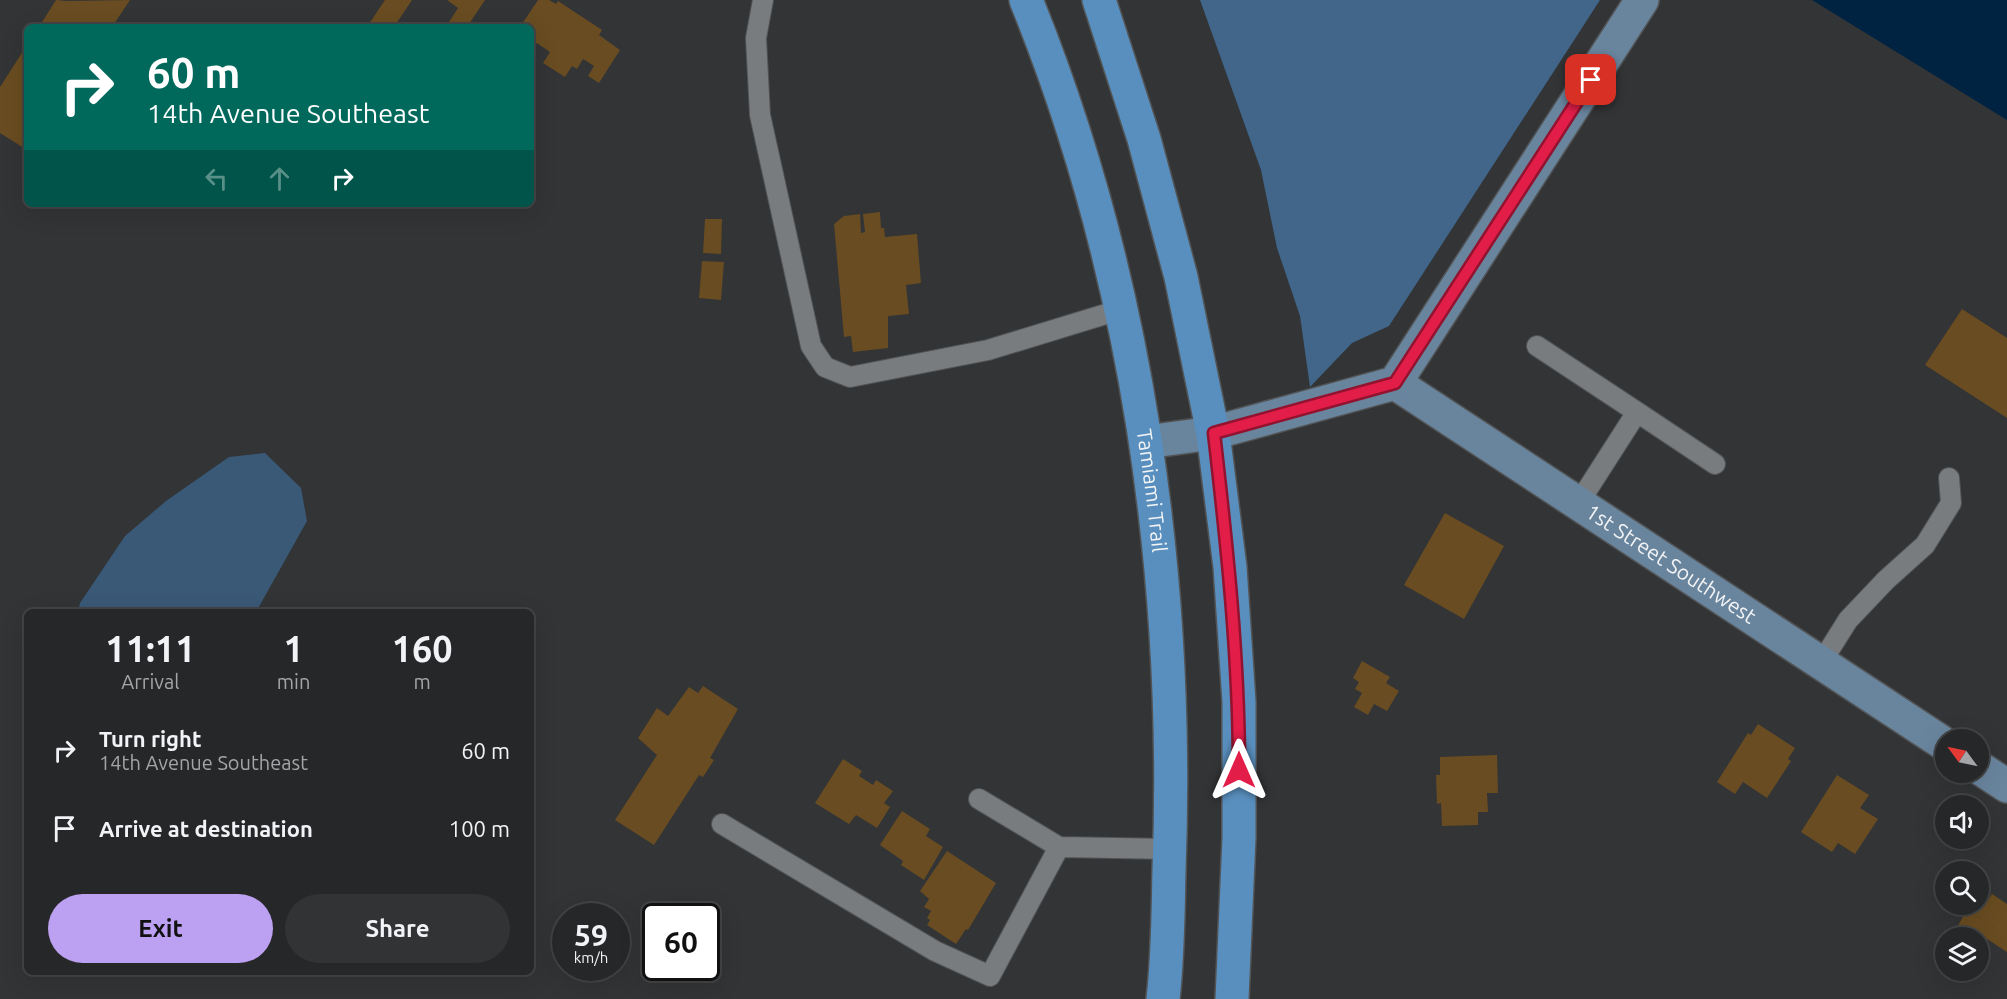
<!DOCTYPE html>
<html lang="en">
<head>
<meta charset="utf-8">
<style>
	:root { --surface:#262728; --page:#323334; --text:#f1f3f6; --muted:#a4a5a8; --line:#424445; --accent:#bca0f2 }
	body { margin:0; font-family:Ubuntu,sans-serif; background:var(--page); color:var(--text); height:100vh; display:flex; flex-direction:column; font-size:22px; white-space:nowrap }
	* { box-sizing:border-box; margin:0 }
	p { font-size:20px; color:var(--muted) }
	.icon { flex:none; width:33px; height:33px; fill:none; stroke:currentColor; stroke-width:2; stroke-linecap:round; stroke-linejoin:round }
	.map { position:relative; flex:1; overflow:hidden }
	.sheet { position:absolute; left:24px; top:609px; width:510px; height:366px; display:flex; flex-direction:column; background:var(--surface); border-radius:9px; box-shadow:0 6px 24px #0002,0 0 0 2px var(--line) }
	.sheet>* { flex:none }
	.top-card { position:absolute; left:24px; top:24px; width:510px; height:183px; border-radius:9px; box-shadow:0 6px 24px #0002,0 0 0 2px var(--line); background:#00695c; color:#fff; overflow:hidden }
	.needle { width:39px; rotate:303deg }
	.fabs { position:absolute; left:1935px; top:729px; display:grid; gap:12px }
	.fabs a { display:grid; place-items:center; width:54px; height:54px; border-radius:50%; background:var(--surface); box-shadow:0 6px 24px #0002,0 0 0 2px var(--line); font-size:30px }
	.speed { position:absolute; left:552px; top:903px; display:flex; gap:12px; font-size:30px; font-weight:700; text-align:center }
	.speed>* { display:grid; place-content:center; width:78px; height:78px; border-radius:50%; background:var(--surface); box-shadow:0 6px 24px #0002,0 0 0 2px var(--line); line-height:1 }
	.speed small { font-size:15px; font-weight:400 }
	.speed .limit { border:3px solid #111; border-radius:9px; background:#fff; color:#111 }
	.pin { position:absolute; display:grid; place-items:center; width:51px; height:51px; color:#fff; margin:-26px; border-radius:12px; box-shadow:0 3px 9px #0006 }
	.me { position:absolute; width:66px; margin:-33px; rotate:0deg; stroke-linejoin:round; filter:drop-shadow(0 0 4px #0008) }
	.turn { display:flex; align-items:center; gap:21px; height:126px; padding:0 24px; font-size:27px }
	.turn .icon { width:78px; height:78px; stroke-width:2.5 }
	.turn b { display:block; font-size:42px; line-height:51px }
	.lanes { display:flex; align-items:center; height:57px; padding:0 24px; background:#0003; justify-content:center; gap:30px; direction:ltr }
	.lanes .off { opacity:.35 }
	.eta { display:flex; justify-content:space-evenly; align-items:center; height:102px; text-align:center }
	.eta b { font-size:36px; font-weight:700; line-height:42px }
	.cta { display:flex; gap:12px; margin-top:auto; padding:12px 24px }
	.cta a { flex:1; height:69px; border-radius:36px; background:var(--accent); color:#111; font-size:24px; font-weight:700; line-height:69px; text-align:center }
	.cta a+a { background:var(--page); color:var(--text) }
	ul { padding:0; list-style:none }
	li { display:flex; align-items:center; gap:18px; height:78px; padding:0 24px }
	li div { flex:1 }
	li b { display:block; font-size:22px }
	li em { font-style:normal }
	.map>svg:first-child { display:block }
</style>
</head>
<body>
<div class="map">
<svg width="2007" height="999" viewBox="0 0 2007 999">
	<rect width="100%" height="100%" fill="#323436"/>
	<path fill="#3a5977" d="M265 453 301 488 307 521 256 612H78L80 603 125 536 166 501 229 457Z"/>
	<path fill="#416689" d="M1200 0H1600L1389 326 1352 343 1310 387 1300 316 1277 248 1261 170Z"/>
	<path fill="#002341" d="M1812 0H2007V120Z"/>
	<path fill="#694c21" d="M56 0 67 1 130 0 112 27H39Z
		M385 0H412L394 27H367Z
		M447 0H485L467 27H456L449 22 458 8Z
		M538 0H549L556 4 558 1 602 30 599 35 620 50 599 83 588 76 594 66 583 59 577 69 572 66 565 77 543 63 550 52 537 43 531 52V27H520Z
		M27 45V150L0 133V87Z
		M880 212 881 228H884L885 237 917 234 921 283 906 285 909 314 888 316V348L853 352 851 336 844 337 834 224 844 216 860 214 861 233 865 232 863 214Z
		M705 219H722L721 254 703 253Z
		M702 261 724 262 721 300 699 298Z
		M1962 309 2007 338V418L1925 365Z
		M1445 513 1504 546 1464 619 1404 585Z
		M1362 661 1390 677 1386 683 1399 691 1387 711 1374 704 1368 715 1354 707 1362 693 1355 689 1359 682 1353 678Z
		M703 686 738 709 710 758 714 760 703 777 699 775 654 845 615 820 657 755 638 738 657 708 668 716 689 687 698 693Z
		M1758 724 1795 748 1788 759 1791 761 1767 798 1743 782 1735 794 1717 782 1748 733 1751 735Z
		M1497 755 1498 793H1487L1488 812H1478V825L1442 826 1441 803 1437 804 1436 775H1440V757Z
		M843 759 862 771 859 776 873 785 876 780 893 791 884 803 890 807 877 828 856 815 849 824 815 803Z
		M1837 775 1869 795 1860 808 1878 819 1855 854 1838 843 1832 852 1801 832Z
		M902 811 930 829 926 836 943 847 924 880 901 865 903 861 880 845Z
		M947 851 996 883 968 930 966 929 956 944 927 925 930 920 927 918 931 911 924 907 929 899 920 891Z
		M1992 894 2007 904V952L1987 939 1981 948 1978 938H1966L1955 931 1970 904 1981 910Z"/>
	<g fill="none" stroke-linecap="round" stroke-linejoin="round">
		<g stroke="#515355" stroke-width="22">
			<path id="lane" d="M763 0 756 38 760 115 811 346 825 367 850 377 988 350 1119 310
				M1537 346 1637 412 1578 504
				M1637 412 1715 464
				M1821 663 1848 620 1886 580 1925 545 1951 503 1949 478
				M979 799 1059 847
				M722 824 935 951 990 976 1059 847 1170 849"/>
		</g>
		<g stroke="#515355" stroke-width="36">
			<g id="secondary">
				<path id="s1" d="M1395 383 1946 745"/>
				<path d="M1146 442 1213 433 1395 383 1642 0"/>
				<path d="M1978 767 2007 786"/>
			</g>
		</g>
		<g stroke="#515355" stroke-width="36">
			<g id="primary">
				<path id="s2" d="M1026 0C1137 273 1180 578 1169 871 1168 914 1168 957 1163 999"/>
				<path d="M1099 0 1144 139 1181 277 1213 433 1230 567 1239 702V838L1232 999"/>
			</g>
		</g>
		<use href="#lane" stroke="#797c7f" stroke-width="20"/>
		<use href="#secondary" stroke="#69859e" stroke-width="33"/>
		<use href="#primary" stroke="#598fbe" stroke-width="33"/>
	</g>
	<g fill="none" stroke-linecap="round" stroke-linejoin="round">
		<g stroke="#92132f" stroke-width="15">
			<path id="route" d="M1239 770C1239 657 1227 546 1214 433L1395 383 1591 80"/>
		</g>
		<use href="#route" stroke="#e11d48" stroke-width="10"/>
	</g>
	<g text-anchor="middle" stroke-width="4.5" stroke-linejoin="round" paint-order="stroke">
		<g font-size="21" fill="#f2f3f5" stroke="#282a2c">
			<text dy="7" stroke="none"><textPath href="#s2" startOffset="508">Tamiami Trail</textPath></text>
			<text dy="7" stroke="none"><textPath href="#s1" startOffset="330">1st Street Southwest</textPath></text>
		</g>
	</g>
</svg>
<div class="fabs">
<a><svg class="needle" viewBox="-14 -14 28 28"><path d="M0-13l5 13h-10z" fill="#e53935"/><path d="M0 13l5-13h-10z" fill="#a4a5a8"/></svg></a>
<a><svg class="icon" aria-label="sound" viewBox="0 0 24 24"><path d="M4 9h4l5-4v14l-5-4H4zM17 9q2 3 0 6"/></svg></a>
<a><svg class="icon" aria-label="search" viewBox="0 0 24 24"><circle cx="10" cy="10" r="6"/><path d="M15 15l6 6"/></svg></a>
<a><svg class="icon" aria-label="layers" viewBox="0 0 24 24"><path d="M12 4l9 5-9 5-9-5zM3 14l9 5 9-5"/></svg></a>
</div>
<div class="speed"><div>59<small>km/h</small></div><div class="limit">60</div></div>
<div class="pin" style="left:1591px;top:80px;background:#d93025"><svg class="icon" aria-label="arrive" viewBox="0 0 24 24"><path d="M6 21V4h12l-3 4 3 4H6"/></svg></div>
<svg class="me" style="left:1239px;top:770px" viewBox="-20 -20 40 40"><path d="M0-17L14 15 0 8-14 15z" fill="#e11d48" stroke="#fff" stroke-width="4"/></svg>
<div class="top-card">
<div class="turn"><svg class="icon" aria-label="right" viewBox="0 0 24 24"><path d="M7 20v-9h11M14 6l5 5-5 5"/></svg><div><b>60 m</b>14th Avenue Southeast</div></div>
<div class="lanes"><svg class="icon off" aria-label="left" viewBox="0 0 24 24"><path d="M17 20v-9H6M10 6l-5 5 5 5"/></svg><svg class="icon off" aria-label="ahead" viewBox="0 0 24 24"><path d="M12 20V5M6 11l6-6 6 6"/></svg><svg class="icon" aria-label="right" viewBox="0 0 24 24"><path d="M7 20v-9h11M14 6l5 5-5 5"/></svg></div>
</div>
<section class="sheet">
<div class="eta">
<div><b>11:11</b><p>Arrival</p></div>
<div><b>1</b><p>min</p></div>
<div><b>160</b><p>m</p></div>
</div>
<ul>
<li><svg class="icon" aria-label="right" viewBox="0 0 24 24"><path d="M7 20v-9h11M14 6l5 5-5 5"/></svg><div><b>Turn right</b><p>14th Avenue Southeast</p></div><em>60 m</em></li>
<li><svg class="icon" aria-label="arrive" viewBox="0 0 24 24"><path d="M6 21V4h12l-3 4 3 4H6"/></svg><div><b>Arrive at destination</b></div><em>100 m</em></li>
</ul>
<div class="cta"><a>Exit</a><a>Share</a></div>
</section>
</div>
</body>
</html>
